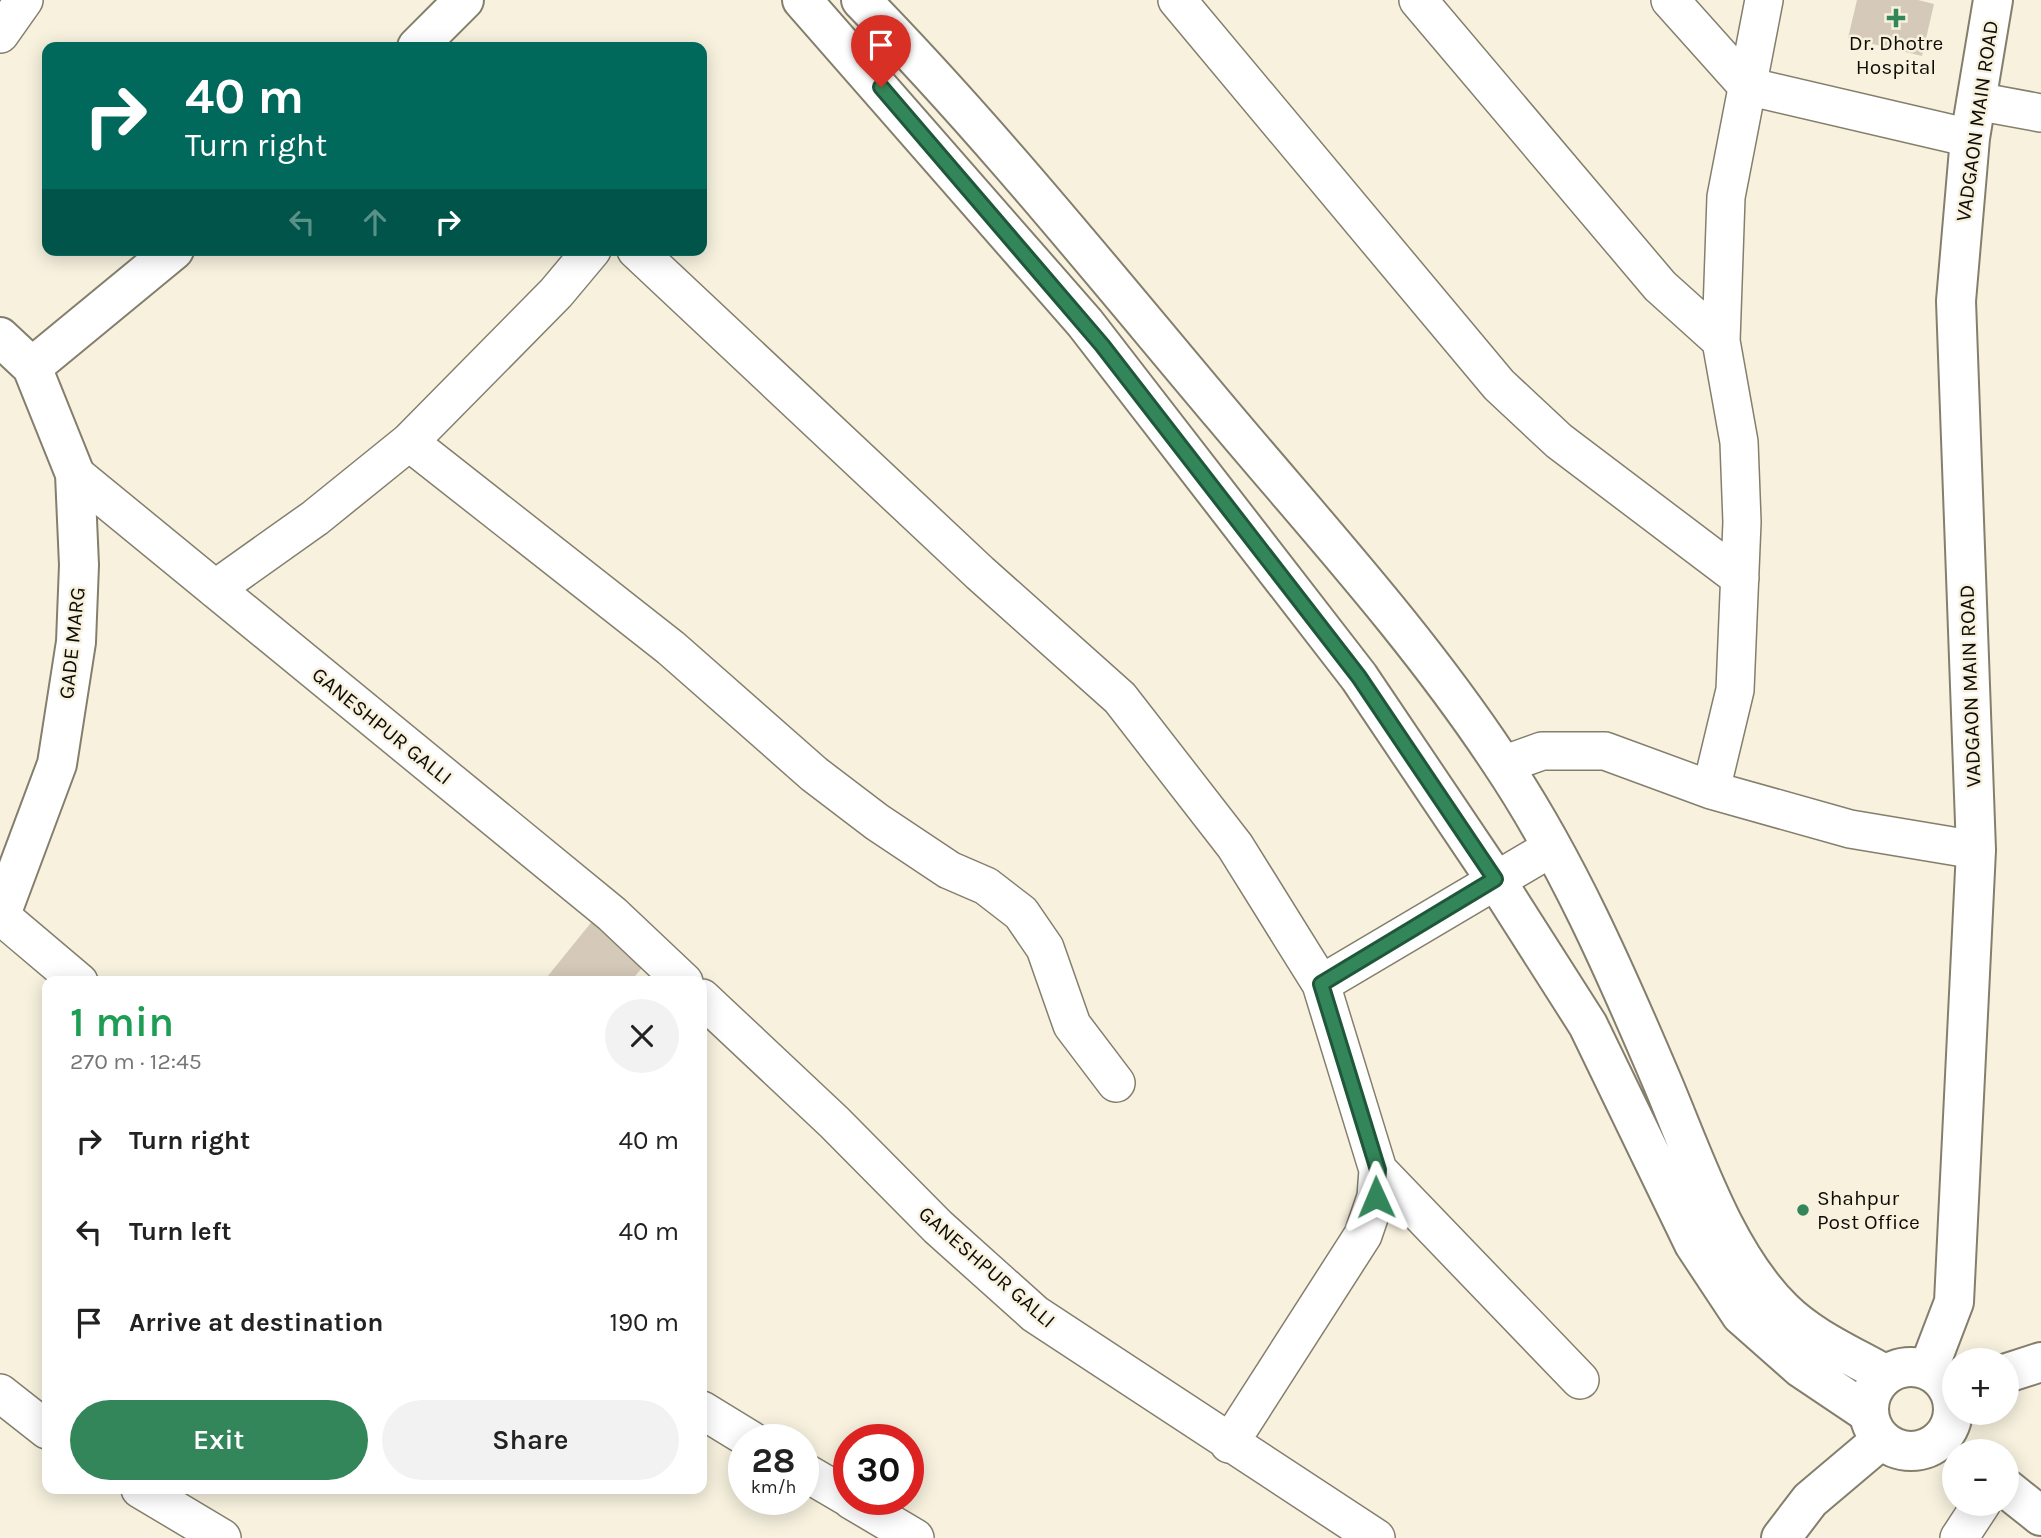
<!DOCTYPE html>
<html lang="en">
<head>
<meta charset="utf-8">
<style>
	:root { --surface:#fff; --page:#f2f2f2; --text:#222; --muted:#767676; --accent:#328659 }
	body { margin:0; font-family:Karla,sans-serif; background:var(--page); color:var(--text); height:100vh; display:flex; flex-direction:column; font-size:26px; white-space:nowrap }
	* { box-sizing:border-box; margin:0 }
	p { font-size:23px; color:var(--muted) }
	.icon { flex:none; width:38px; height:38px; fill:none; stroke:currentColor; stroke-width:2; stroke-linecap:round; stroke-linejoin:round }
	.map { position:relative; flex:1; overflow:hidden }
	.drawer { position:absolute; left:42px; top:976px; width:665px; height:518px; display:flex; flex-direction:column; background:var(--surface); border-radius:14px; box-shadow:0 4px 18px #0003 }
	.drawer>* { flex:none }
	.hud { position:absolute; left:42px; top:42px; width:665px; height:214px; border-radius:14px; box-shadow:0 4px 18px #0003; background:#00695c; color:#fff; overflow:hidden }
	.fabs { position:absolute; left:1942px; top:1348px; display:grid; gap:14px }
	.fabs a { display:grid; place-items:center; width:77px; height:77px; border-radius:50%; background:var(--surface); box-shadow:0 4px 18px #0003; font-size:35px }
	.speed { position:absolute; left:728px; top:1424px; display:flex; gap:14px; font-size:35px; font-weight:700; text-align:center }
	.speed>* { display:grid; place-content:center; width:91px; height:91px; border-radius:50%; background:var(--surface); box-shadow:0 4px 18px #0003; line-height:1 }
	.speed small { font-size:18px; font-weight:400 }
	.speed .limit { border:10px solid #d22; background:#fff; color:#111 }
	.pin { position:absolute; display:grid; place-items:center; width:60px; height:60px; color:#fff; margin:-72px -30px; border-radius:50% 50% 50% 0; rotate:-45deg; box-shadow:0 0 7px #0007 }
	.pin .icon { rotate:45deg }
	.me { position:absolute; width:77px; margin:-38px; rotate:359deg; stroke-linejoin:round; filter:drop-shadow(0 0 5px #0008) }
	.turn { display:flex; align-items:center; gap:24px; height:147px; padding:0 28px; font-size:32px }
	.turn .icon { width:91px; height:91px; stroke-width:2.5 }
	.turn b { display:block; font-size:49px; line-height:60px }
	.lanes { display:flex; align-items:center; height:66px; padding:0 28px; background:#0003; justify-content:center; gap:35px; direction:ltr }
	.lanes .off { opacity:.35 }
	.round { display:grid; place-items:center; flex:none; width:74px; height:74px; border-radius:37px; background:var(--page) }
	.head { display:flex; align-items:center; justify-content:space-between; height:119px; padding:0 28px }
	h1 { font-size:42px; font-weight:600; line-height:52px; color:#1e9e55 }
	.button { display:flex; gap:14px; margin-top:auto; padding:14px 28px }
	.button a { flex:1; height:80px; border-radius:42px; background:var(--accent); color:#fff; font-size:28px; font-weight:600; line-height:80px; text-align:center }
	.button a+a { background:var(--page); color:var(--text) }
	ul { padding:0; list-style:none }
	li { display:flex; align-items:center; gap:21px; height:91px; padding:0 28px }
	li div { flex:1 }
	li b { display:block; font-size:26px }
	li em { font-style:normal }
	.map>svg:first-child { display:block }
</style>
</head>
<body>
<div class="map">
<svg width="2041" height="1538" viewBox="0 0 2041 1538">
	<rect width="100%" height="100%" fill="#f7f1de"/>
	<path fill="#d5c9b9" d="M1857 0H1918L1934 4 1922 56 1848 38Z
		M594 919 647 962 630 982H543Z"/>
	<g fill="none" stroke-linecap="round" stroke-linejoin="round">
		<g stroke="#847e6d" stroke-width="40">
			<path id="minor" d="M1177 0 1499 385 1559 441 1740 578
				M1418 0 1660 286 1721 341
				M1670 0 1747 86 1970 138
				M0 34 24 0
				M1976 101 2041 113
				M636 250 980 573 1120 698 1235 846 1321 984 1378 1170 1376 1197 1363 1235 1229 1444
				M409 442 671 648 814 774 877 822 949 870 986 886 1021 913 1045 948 1072 1025 1116 1083
				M75 474 612 914 684 982
				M215 589 315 518 409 442 556 293 592 250
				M1503 765 1542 751H1605L1711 790 1850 829 1976 850
				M1711 790 1735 690 1742 522 1739 442 1721 341 1726 197 1764 0
				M1 916 79 982
				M1321 984 1551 848
				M702 998 834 1122 938 1227 1035 1314 1376 1538
				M1378 1170 1580 1380
				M0 1393 47 1430
				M702 1410 751 1440
				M803 1471 849 1498
				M140 1489 222 1538
				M851 1500 915 1538
				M1959 1538 1982 1503"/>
		</g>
		<g stroke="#847e6d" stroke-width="42">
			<path id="tertiary" d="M802 0 1085 323 1359 677 1495 879 1588 1025 1694 1244 1741 1315 1801 1368 1868 1413
				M861 0C989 131 1104 274 1222 414 1317 527 1418 637 1500 761 1566 859 1615 971 1661 1079 1693 1154 1724 1252 1783 1310 1811 1338 1851 1355 1886 1375
				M417 47 464 0
				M0 337 32 367 75 474 79 565 76 642 57 764 0 917
				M32 367 174 250
				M2007 1373 2041 1362
				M1949 1390 1955 1389"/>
		</g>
		<g stroke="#847e6d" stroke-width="42">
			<path id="secondary" d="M1869 1409a42 42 0 1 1 84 0a42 42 0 1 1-84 0Z
				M1928 1370 1954 1302 1976 850 1956 301 1970 138 1993 0
				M2007 1489 2041 1516
				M1781 1538 1810 1500 1881 1440"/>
		</g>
		<use href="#minor" stroke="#fff" stroke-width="37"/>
		<use href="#tertiary" stroke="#fff" stroke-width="38"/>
		<use href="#secondary" stroke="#fff" stroke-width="38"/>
	</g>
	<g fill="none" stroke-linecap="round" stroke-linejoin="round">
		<g stroke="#20573a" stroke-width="18">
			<path id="route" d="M881 87 1102 345 1359 677 1495 879 1321 984 1378 1170 1376 1197"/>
		</g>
		<use href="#route" stroke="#328659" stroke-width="12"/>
	</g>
	<g fill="#328659" stroke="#f7f1de" stroke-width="2.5">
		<path d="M1892.5 7.5h7v7h7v7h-7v7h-7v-7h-7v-7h7z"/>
		<circle cx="1803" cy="1210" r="7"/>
	</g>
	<g text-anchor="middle" stroke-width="5" stroke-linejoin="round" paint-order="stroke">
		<g font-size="21" fill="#0e0c06" stroke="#f7f1de">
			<text x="1896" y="50">Dr. Dhotre<tspan x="1896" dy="24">Hospital</tspan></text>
			<text x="1817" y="1205" text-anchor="start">Shahpur<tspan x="1817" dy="24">Post Office</tspan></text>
		</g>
		<g font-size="21" fill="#0e0c06" stroke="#f7f1de">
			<text transform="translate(1977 121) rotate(-82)" y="7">VADGAON MAIN ROAD</text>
			<text transform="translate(72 643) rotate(-84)" y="7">GADE MARG</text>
			<text transform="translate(1970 686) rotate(-92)" y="7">VADGAON MAIN ROAD</text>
			<text transform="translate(382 726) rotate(39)" y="7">GANESHPUR GALLI</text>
			<text transform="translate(987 1267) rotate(41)" y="7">GANESHPUR GALLI</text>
		</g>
	</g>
</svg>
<div class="fabs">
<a>+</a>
<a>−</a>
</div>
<div class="speed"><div>28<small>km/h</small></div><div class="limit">30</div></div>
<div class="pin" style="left:881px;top:87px;background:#d93025"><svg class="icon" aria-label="arrive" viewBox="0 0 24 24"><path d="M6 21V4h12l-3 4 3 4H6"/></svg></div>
<svg class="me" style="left:1376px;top:1197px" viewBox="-20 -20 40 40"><path d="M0-17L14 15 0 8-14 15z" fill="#328659" stroke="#fff" stroke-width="4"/></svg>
<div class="hud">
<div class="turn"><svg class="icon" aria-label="right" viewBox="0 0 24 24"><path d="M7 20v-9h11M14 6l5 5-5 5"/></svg><div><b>40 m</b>Turn right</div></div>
<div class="lanes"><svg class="icon off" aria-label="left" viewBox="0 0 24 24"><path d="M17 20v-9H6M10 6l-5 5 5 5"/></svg><svg class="icon off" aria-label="ahead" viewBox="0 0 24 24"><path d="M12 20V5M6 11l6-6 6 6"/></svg><svg class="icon" aria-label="right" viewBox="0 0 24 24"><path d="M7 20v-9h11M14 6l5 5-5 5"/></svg></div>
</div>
<section class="drawer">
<div class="head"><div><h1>1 min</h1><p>270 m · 12:45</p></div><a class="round"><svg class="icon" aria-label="close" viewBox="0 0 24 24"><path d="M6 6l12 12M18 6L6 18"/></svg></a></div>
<ul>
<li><svg class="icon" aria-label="right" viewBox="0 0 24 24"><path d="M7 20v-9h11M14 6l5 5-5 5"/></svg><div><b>Turn right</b></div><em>40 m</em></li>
<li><svg class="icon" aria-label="left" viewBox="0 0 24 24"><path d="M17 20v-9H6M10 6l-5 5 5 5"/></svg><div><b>Turn left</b></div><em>40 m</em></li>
<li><svg class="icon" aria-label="arrive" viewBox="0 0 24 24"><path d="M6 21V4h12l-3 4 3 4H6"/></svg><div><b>Arrive at destination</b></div><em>190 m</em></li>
</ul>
<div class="button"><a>Exit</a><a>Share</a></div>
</section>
</div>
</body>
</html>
